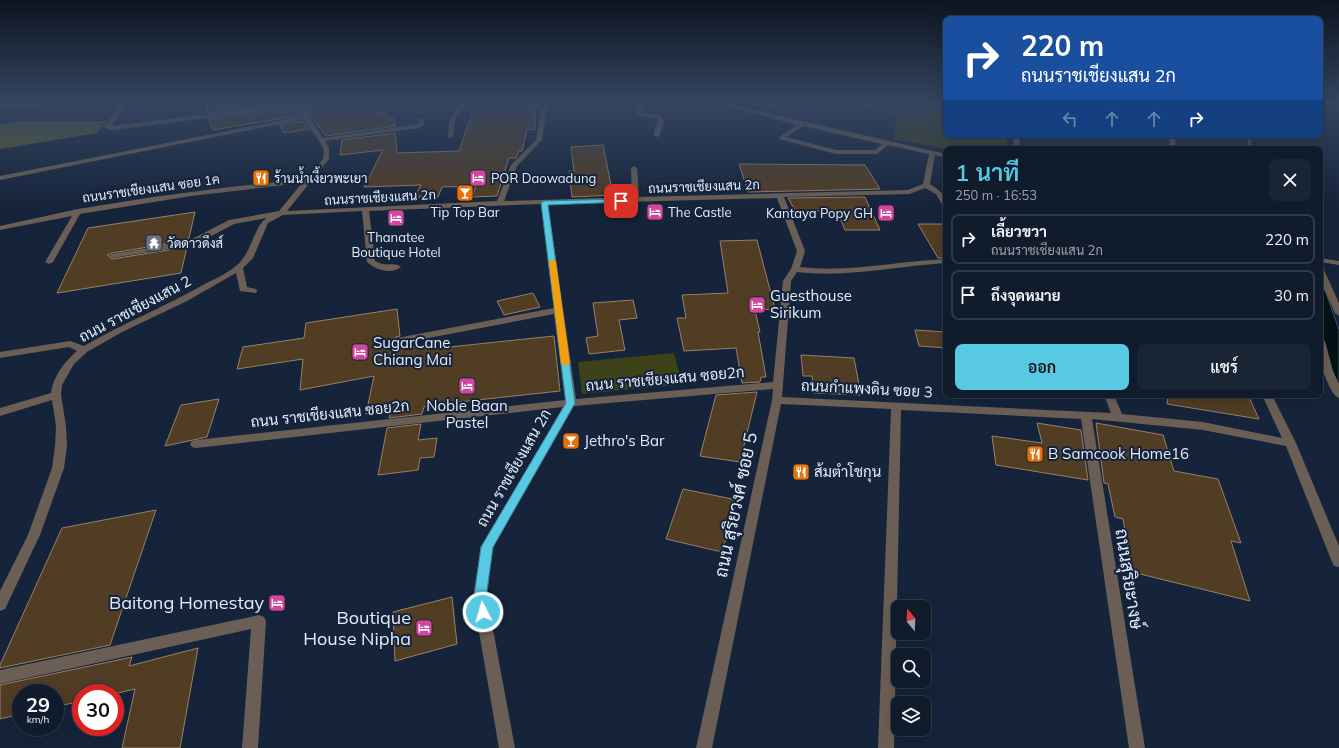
<!DOCTYPE html>
<html lang="th">
<head>
<meta charset="utf-8">
<style>
	:root { --surface:#101b2c; --page:#192434; --text:#f1f3f6; --muted:#9ca1a9; --line:#303948; --accent:#58c9e3 }
	body { margin:0; font-family:Mulish,Sarabun,sans-serif; background:var(--page); color:var(--text); height:100vh; display:flex; flex-direction:column; font-size:15px; white-space:nowrap }
	* { box-sizing:border-box; margin:0 }
	p { font-size:13px; color:var(--muted) }
	.icon { flex:none; width:22px; height:22px; fill:none; stroke:currentColor; stroke-width:2; stroke-linecap:round; stroke-linejoin:round }
	.map { position:relative; flex:1; overflow:hidden }
	.sheet { position:absolute; left:943px; top:146px; width:380px; height:252px; display:flex; flex-direction:column; background:var(--surface); border-radius:8px; box-shadow:0 4px 16px #0002,0 0 0 1px var(--line) }
	.sheet>* { flex:none }
	.top-card { position:absolute; left:943px; top:16px; width:380px; height:122px; border-radius:8px; box-shadow:0 4px 16px #0002,0 0 0 1px var(--line); background:#1a4fa0; color:#fff; overflow:hidden }
	.needle { width:26px; rotate:342deg }
	.tools { position:absolute; left:891px; top:600px; display:grid; gap:8px }
	.tools a { display:grid; place-items:center; width:40px; height:40px; border-radius:8px; background:var(--surface); box-shadow:0 4px 16px #0002,0 0 0 1px var(--line); font-size:20px }
	.speed { position:absolute; left:12px; top:684px; display:flex; gap:8px; font-size:20px; font-weight:700; text-align:center }
	.speed>* { display:grid; place-content:center; width:52px; height:52px; border-radius:50%; background:var(--surface); box-shadow:0 4px 16px #0002,0 0 0 1px var(--line); line-height:1 }
	.speed small { font-size:10px; font-weight:400 }
	.speed .limit { border:6px solid #d22; background:#fff; color:#111 }
	.pin { position:absolute; display:grid; place-items:center; width:34px; height:34px; color:#fff; margin:-17px; border-radius:8px; box-shadow:0 2px 6px #0006 }
	.me { position:absolute; width:44px; margin:-22px; rotate:354deg; stroke-linejoin:round; filter:drop-shadow(0 0 3px #0008) }
	.turn { display:flex; align-items:center; gap:14px; height:84px; padding:0 12px; font-size:18px }
	.turn .icon { width:52px; height:52px; stroke-width:2.5 }
	.turn b { display:block; font-size:28px; line-height:34px }
	.lanes { display:flex; align-items:center; height:38px; padding:0 12px; background:#0003; justify-content:center; gap:20px; direction:ltr }
	.lanes .off { opacity:.35 }
	.round { display:grid; place-items:center; flex:none; width:42px; height:42px; border-radius:8px; background:var(--page) }
	.head { display:flex; align-items:center; justify-content:space-between; height:68px; padding:0 12px }
	h1 { font-size:24px; font-weight:600; line-height:30px; color:var(--accent) }
	.primary-button { display:flex; gap:8px; margin-top:auto; padding:8px 12px }
	.primary-button a { flex:1; height:46px; border-radius:8px; background:var(--accent); color:#111; font-size:16px; font-weight:600; line-height:46px; text-align:center }
	.primary-button a+a { background:var(--page); color:var(--text) }
	ul { padding:0; list-style:none }
	li { display:flex; align-items:center; gap:12px; height:50px; margin:0 8px 6px; padding:0 4px; border:2px solid var(--line); border-radius:8px }
	li div { flex:1 }
	li b { display:block; font-size:15px }
	li em { font-style:normal }
	.map>svg:first-child { display:block }
</style>
</head>
<body>
<div class="map">
<svg width="1339" height="748" viewBox="0 0 1339 748">
	<rect width="100%" height="100%" fill="#15243b"/>
	<path fill="#3e4219" d="M848 102H946V135H1008L1006 149H946L894 139 896 115Z
		M674 353 682 384 582 394 578 362Z"/>
	<path fill="#5b602d" d="M20 121H108L97 133 0 149V125Z"/>
	<path fill="#001317" stroke="#44545b" d="M1320 276 1339 330V387L1332 372 1320 331Z"/>
	<g fill="none" stroke-linecap="round" stroke-linejoin="round">
		<path stroke="#44545b" stroke-width="3.5" d="M1249 149 1250 135"/>
	</g>
	<path fill="#513c24" stroke="#998067" d="M206 102H295L208 113Z
		M324 102H380L374 113 387 112V119L394 118 395 126 326 136 311 117V106L323 103Z
		M476 102H510L514 105 535 109V129L527 130 522 151H519L516 158H509L497 196 472 197 476 186 442 187 438 197H414L421 185 364 187 383 150 340 155 342 140 395 133 397 153 459 151Z
		M303 108 302 115 213 130 209 119Z
		M303 121 309 129 284 133 280 125Z
		M603 145 613 195 572 197 569 171H574L571 147Z
		M739 164 865 165 880 189 748 192Z
		M865 197 880 230H845L837 210 796 212 788 198Z
		M195 212 189 238 178 242 112 253 107 255 112 259 187 247 181 273 57 293 88 228Z
		M918 224H946V258H938Z
		M757 240 775 309 755 310 760 332H758L766 377H761L760 382 742 383 736 348 684 351 677 318H686L682 295 728 293 720 241Z
		M533 293 540 307 504 315 497 301Z
		M633 300 637 318 619 320 625 350 589 354 586 338 598 336 593 303Z
		M397 309 400 336 396 337 391 342 396 345H401V348L439 344 440 348 554 336 560 391 431 405 424 407 422 414 389 418 391 411 366 414 374 376 300 390 303 359 237 369 243 347 304 338 306 323Z
		M915 330 946 332V348L919 346Z
		M801 355 854 358 861 395 814 393 812 376H803Z
		M757 392 740 462 700 456 716 395Z
		M1168 395H1248L1259 419 1167 404Z
		M219 399 207 437 165 446 181 405Z
		M1037 423 1081 430 1088 480 996 465 992 436 1042 443Z
		M1096 423 1163 435 1174 471 1218 479 1241 543 1231 541 1250 601 1132 572 1123 519 1115 517 1108 484 1104 483Z
		M421 424 418 440 437 438 434 457 420 458 418 470 378 475 387 428Z
		M683 489 737 500 722 552 666 539Z
		M156 510 110 645 0 668V665L62 528Z
		M452 597 457 644 395 661 393 612Z
		M198 648 180 748H122L135 689 118 693H81V701L55 707V693H21V714L0 719V685L132 657 129 666Z"/>
	<g fill="none" stroke-linecap="round" stroke-linejoin="round">
		<path fill="#6b5f55" fill-rule="evenodd" d="M36 102H52L49 104 0 109V105Z
			M123 102H129L111 126 305 102H323L310 105 309 117 323 138 418 124 419 118 424 119V125L419 128 325 141 329 147V159L287 211 497 201 511 165 536 140 541 109 514 104 511 102H521L547 108 542 140 517 166 504 201 632 197 631 168 634 166 637 168 639 197 908 190 923 184 929 154 888 145 877 154H836L779 139V137L797 125 755 114 714 102H722L757 111 768 105 770 102H776L772 107 763 112 946 154V158L935 155 930 184C939 190 946 194 946 206H943L936 194 925 188 909 194 784 197 805 251 800 267C849 273 897 261 946 259V263C896 266 847 278 797 272L791 281 782 397 1111 413 1104 395H1114L1122 414 1203 422 1282 438 1262 395H1272L1296 443 1339 546V567L1334 566 1332 562 1286 446 1203 430 1092 419 1145 748H1129L1081 419 901 410 894 748H878L891 409 781 404 712 748H696L772 400 773 389 574 406 493 548 487 597 515 748H499L473 597 481 547 563 407 196 448 192 447 190 444 192 441 196 440 565 400 554 314 397 344 392 341 397 338 554 308 541 204 369 211 375 261C386 268 394 261 401 267 392 275 375 270 367 262L362 211 283 215 268 223 253 258 243 268 247 287 256 289 257 291 256 293 240 291 236 273 187 301 122 332 87 352 74 364 62 385 61 395 66 426 67 446 64 468 40 535 5 609 0 611V591L28 535 52 468 55 446 56 426 52 400 0 416V408L51 393C53 376 65 361 77 351L69 347 0 358V352L70 341 84 346C122 324 164 307 203 285 214 279 227 274 237 265 252 253 254 225 267 218L234 224 202 241 182 247 112 258 108 256 112 254 178 243 196 237 229 220 279 211 302 183 191 196 80 214 53 262 49 264 45 262 72 216 0 230V226L78 209 153 197 230 187 306 179 323 159 324 153 323 147 304 119 0 180V176L303 116 305 106 112 130 105 128V126ZM803 126 882 144 875 150H836L786 137ZM777 198 797 251 791 269 783 281 773 382 576 399 548 204Z
			M462 102H468L455 120 453 137 448 138 449 120Z
			M641 102H647L641 113 660 115 664 121 659 137 654 136V131L658 121 656 118 638 116 635 114Z
			M1013 135H1019L1020 149H1014Z
			M1170 135H1176L1175 149H1169Z
			M1320 258 1339 261V265L1320 262Z
			M1320 268 1324 270 1339 303V316L1335 313 1320 280Z
			M1320 338 1325 341 1333 371 1339 384V398C1331 396 1322 369 1320 360 1319 353 1320 345 1320 338Z
			M259 615 264 617 266 621 258 748H242L251 629 0 684V670Z"/>
	</g>
	<linearGradient id="sky" x2="0" y2="1"><stop stop-color="#0c1420"/><stop offset="0.5" stop-color="#354560"/><stop offset="1" stop-color="#354560" stop-opacity="0"/></linearGradient>
	<rect width="1339" height="206" fill="url(#sky)"/>
	<path fill="#58c9e3" stroke="#398394" d="M621 199 624 201 623 202 548 205 575 403 493 547 486 597 489 612 487 616 483 618 478 616 474 597 481 547 566 403 541 203 544 201Z"/>
	<path fill="#f59e0b" d="M550 260H555L556 262 570 363 566 366 561 363 549 262Z"/>
	<defs>
		<g id="restaurant-square" transform="scale(0.9)"><rect x="-9" y="-9" width="18" height="18" rx="4" fill="#e8710a" stroke="#15243b"/><path d="M-5-6h1v4h1v-4h1v4h1v-4h1v5L-1.5 .5V6h-2V.5L-5-1ZM5-6V6H3V1.5H1.5Q1.5-4 5-6Z" fill="#fff"/></g>
		<g id="hotel-square" transform="scale(0.9)"><rect x="-9" y="-9" width="18" height="18" rx="4" fill="#d1479c" stroke="#15243b"/><path d="M-6-4.5h1.5V1H6V5H4.5V3h-9V5H-6ZM-4 0a1.8 1.8 0 1 1 3.6 0ZM.5 0V-2.5h3Q6-2.5 6 0Z" fill="#fff"/></g>
		<g id="bar-square" transform="scale(0.9)"><rect x="-9" y="-9" width="18" height="18" rx="4" fill="#e8710a" stroke="#15243b"/><path d="M-6-5H6L.8 .8V4.5H3.5V6h-7V4.5H-.8V.8Z" fill="#fff"/></g>
		<g id="temple-square" transform="scale(0.9)"><rect x="-9" y="-9" width="18" height="18" rx="4" fill="#6b7280" stroke="#15243b"/><path d="M0-6L5-2H3V0L6.5 2.5H4V6H1.5V3h-3V6H-4V2.5H-6.5L-3 0V-2H-5Z" fill="#fff"/></g>
	</defs>
	<g fill-rule="evenodd">
		<use href="#restaurant-square" x="261" y="178"/>
		<use href="#hotel-square" x="478" y="178"/>
		<use href="#bar-square" x="465" y="193"/>
		<use href="#hotel-square" x="655" y="212"/>
		<use href="#hotel-square" x="886" y="213"/>
		<use href="#hotel-square" x="396" y="218"/>
		<use href="#temple-square" x="154" y="243"/>
		<use href="#hotel-square" x="757" y="305"/>
		<use href="#hotel-square" x="360" y="352"/>
		<use href="#hotel-square" x="467" y="386"/>
		<use href="#bar-square" x="571" y="441"/>
		<use href="#restaurant-square" x="1035" y="454"/>
		<use href="#restaurant-square" x="801" y="472"/>
		<use href="#hotel-square" x="277" y="603"/>
		<use href="#hotel-square" x="424" y="628"/>
	</g>
	<g text-anchor="middle" stroke-width="4" stroke-linejoin="round" paint-order="stroke">
		<g font-size="13" fill="#e1ecfb" stroke="#15243b" text-anchor="start">
			<text x="274" y="183">ร้านน้ำเงี้ยวพะเยา</text>
			<text x="491" y="183">POR Daowadung</text>
			<text x="465" y="217" text-anchor="middle">Tip Top Bar</text>
			<text x="668" y="217">The Castle</text>
			<text x="873" y="218" text-anchor="end">Kantaya Popy GH</text>
			<text x="396" y="242" text-anchor="middle">Thanatee<tspan x="396" dy="15">Boutique Hotel</tspan></text>
			<text x="167" y="248">วัดดาวดึงส์</text>
		</g>
		<g font-size="13" fill="#e1ecfb" stroke="#15243b">
			<text transform="translate(704 186) rotate(-2)" y="5">ถนนราชเชียงแสน 2ก</text>
			<text transform="translate(151 188) rotate(-8)" y="5">ถนนราชเชียงแสน ซอย 1ค</text>
			<text transform="translate(380 197) rotate(-3)" y="5">ถนนราชเชียงแสน 2ก</text>
		</g>
		<g font-size="15" fill="#e1ecfb" stroke="#15243b" text-anchor="start">
			<text x="770" y="301">Guesthouse<tspan x="770" dy="17">Sirikum</tspan></text>
			<text x="373" y="348">SugarCane<tspan x="373" dy="17">Chiang Mai</tspan></text>
			<text x="467" y="411" text-anchor="middle">Noble Baan<tspan x="467" dy="17">Pastel</tspan></text>
			<text x="584" y="446">Jethro's Bar</text>
			<text x="1048" y="459">B Samcook Home16</text>
			<text x="814" y="477">ส้มตำโชกุน</text>
		</g>
		<g font-size="15" fill="#e1ecfb" stroke="#15243b">
			<text transform="translate(135 309) rotate(-28)" y="5">ถนน ราชเชียงแสน 2</text>
			<text transform="translate(665 379) rotate(-5)" y="5">ถนน ราชเชียงแสน ซอย2ก</text>
			<text transform="translate(867 389) rotate(3)" y="5">ถนนกำแพงดิน ซอย 3</text>
			<text transform="translate(330 414) rotate(-6)" y="5">ถนน ราชเชียงแสน ซอย2ก</text>
			<text transform="translate(514 468) rotate(-60)" y="5">ถนน ราชเชียงแสน 2ก</text>
		</g>
		<g font-size="18" fill="#e1ecfb" stroke="#15243b">
			<text transform="translate(736 505) rotate(-78)" y="6">ถนน สุริยวงศ์ ซอย 5</text>
			<text transform="translate(1129 579) rotate(81)" y="6">ถนนสุริยะางษ์</text>
		</g>
		<g font-size="18" fill="#e1ecfb" stroke="#15243b" text-anchor="end">
			<text x="264" y="609">Baitong Homestay</text>
			<text x="411" y="624">Boutique<tspan x="411" dy="21">House Nipha</tspan></text>
		</g>
	</g>
</svg>
<div class="tools">
<a><svg class="needle" viewBox="-14 -14 28 28"><path d="M0-13l5 13h-10z" fill="#e53935"/><path d="M0 13l5-13h-10z" fill="#9ca1a9"/></svg></a>
<a><svg class="icon" aria-label="search" viewBox="0 0 24 24"><circle cx="10" cy="10" r="6"/><path d="M15 15l6 6"/></svg></a>
<a><svg class="icon" aria-label="layers" viewBox="0 0 24 24"><path d="M12 4l9 5-9 5-9-5zM3 14l9 5 9-5"/></svg></a>
</div>
<div class="speed"><div>29<small>km/h</small></div><div class="limit">30</div></div>
<div class="pin" style="left:621px;top:201px;background:#d93025"><svg class="icon" aria-label="arrive" viewBox="0 0 24 24"><path d="M6 21V4h12l-3 4 3 4H6"/></svg></div>
<svg class="me" style="left:483px;top:612px" viewBox="-20 -20 40 40"><circle r="17" fill="#58c9e3" stroke="#fff" stroke-width="3"/><path d="M0-11L8 9 0 5-8 9z" fill="#fff"/></svg>
<div class="top-card">
<div class="turn"><svg class="icon" aria-label="right" viewBox="0 0 24 24"><path d="M7 20v-9h11M14 6l5 5-5 5"/></svg><div><b>220 m</b>ถนนราชเชียงแสน 2ก</div></div>
<div class="lanes"><svg class="icon off" aria-label="left" viewBox="0 0 24 24"><path d="M17 20v-9H6M10 6l-5 5 5 5"/></svg><svg class="icon off" aria-label="ahead" viewBox="0 0 24 24"><path d="M12 20V5M6 11l6-6 6 6"/></svg><svg class="icon off" aria-label="ahead" viewBox="0 0 24 24"><path d="M12 20V5M6 11l6-6 6 6"/></svg><svg class="icon" aria-label="right" viewBox="0 0 24 24"><path d="M7 20v-9h11M14 6l5 5-5 5"/></svg></div>
</div>
<section class="sheet">
<div class="head"><div><h1>1 นาที</h1><p>250 m · 16:53</p></div><a class="round"><svg class="icon" aria-label="close" viewBox="0 0 24 24"><path d="M6 6l12 12M18 6L6 18"/></svg></a></div>
<ul>
<li><svg class="icon" aria-label="right" viewBox="0 0 24 24"><path d="M7 20v-9h11M14 6l5 5-5 5"/></svg><div><b>เลี้ยวขวา</b><p>ถนนราชเชียงแสน 2ก</p></div><em>220 m</em></li>
<li><svg class="icon" aria-label="arrive" viewBox="0 0 24 24"><path d="M6 21V4h12l-3 4 3 4H6"/></svg><div><b>ถึงจุดหมาย</b></div><em>30 m</em></li>
</ul>
<div class="primary-button"><a>ออก</a><a>แชร์</a></div>
</section>
</div>
</body>
</html>
